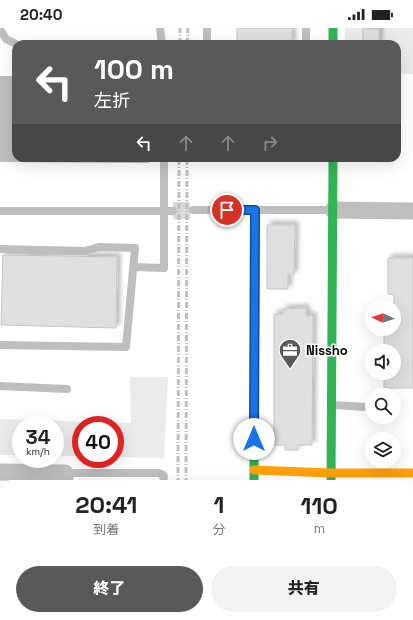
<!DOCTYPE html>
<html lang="ja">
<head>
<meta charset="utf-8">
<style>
	:root { --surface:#fff; --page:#f2f2f2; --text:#222; --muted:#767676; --accent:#595959 }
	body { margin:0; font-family:"Space Grotesk","Noto Sans JP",sans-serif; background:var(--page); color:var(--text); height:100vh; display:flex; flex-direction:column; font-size:15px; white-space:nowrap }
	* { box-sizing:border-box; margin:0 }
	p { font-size:13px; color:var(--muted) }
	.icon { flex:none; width:22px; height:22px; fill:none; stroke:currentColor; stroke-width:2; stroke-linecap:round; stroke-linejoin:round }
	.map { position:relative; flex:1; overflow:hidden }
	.details { position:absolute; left:0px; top:452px; width:413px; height:140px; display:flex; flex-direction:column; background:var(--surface); border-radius:12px 12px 0 0; box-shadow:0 4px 16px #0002 }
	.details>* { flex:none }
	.guide { position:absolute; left:12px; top:12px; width:389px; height:122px; border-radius:12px; box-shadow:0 4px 16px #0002; background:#595959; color:#fff; overflow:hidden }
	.needle { width:26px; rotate:274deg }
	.fabs { position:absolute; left:365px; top:272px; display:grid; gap:8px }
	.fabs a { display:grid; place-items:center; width:36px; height:36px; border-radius:50%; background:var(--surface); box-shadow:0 4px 16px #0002; font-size:20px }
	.speed { position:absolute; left:12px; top:388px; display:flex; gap:8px; font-size:20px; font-weight:700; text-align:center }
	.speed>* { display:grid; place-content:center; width:52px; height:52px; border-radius:50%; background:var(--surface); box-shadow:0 4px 16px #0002; line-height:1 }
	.speed small { font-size:10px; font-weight:400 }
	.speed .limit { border:6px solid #d22; background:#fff; color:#111 }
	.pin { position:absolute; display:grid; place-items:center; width:34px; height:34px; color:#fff; margin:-17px; border:2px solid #fff; border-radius:50%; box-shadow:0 1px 4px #0007 }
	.me { position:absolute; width:44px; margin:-22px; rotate:0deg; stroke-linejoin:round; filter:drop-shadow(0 0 3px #0008) }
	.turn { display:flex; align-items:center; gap:14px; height:84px; padding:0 16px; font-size:18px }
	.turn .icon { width:52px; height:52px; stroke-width:2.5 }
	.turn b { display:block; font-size:28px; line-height:34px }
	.lanes { display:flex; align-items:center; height:38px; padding:0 16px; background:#0003; justify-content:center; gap:20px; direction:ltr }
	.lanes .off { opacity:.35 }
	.eta { display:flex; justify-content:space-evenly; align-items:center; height:68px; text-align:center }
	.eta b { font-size:24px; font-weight:800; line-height:28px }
	.cta { display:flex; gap:8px; margin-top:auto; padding:8px 16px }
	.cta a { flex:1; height:46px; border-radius:24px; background:var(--accent); color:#fff; font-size:16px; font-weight:800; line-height:46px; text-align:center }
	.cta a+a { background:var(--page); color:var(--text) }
	.status { display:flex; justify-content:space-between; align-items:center; height:28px; padding:0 20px; background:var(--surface); direction:ltr }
	.status svg { height:11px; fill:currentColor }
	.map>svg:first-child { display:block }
</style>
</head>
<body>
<div class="status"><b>20:40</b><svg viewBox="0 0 49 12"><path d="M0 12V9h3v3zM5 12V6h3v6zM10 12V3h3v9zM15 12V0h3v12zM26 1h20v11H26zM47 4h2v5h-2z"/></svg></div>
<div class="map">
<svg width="413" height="592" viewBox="0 0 413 592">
	<defs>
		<filter id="shadow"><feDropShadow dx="3.5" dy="-3.5" stdDeviation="2" flood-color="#0004"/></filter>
	</defs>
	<rect width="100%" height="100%" fill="#fff"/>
	<path fill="#ebebeb" d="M345 0H413V46H397V16H345Z
		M130 349H168L164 430 115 429V397H81V428H55V397H21V427H0V391L131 395Z"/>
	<path fill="#bebebe" d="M0 48H16V130H149V135L0 134Z"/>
	<path fill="#dfdfdf" stroke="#c6c6c6" filter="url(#shadow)" d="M237 0H292V16H237Z
		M363 1H379V16H363Z
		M267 197H295L294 247H288V261H267Z
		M3 227 117 229 116 300 1 297Z
		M388 230H413V360H384V345H394V323H384V301H394V267L388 266Z
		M306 280V288H313L312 417H298V422H285V417H274V286H283V281Z"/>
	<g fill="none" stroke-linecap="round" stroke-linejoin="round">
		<path stroke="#d9d9d9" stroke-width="17" stroke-dasharray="17 8" stroke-linecap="butt" d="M173 183 193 182"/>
		<path stroke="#bebebe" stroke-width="8" d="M160 0 162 16
			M207 0V16
			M0 1 6 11 16 16
			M306 16V0
			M193 182H333
			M0 183H173
			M0 221 85 223 99 219 135 220 126 319 0 317
			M134 239 164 240V130
			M0 358 67 361
			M333 377 366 379
			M65 445H158L162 446 164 448 163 456
			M162 592 163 588"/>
		<path stroke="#bebebe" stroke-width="17" d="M333 182 413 183
			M0 444 65 445V456
			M253 592 254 588"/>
		<path stroke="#30b455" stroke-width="9" d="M333 0V16
			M254 456 255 182
			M331 456 333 130
			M330 588V592"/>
		<path stroke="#ff9f0a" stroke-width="9" d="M254 442 331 445H413"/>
		<path stroke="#bebebe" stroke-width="3" stroke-dasharray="6 2 1 2" stroke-linecap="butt" d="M180 16V0
			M187 16 188 0
			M178 456 179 130
			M186 456 187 130
			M178 592V588
			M186 592V588"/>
	</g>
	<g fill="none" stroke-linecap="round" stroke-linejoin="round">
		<g stroke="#114b97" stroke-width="10">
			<path id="route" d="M227 182H255L254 411"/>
		</g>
		<use href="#route" stroke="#1a73e8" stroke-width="7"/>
	</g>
	<defs>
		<g id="office-pin" transform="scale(1.15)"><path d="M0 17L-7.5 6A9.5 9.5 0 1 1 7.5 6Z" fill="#595959" stroke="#fff"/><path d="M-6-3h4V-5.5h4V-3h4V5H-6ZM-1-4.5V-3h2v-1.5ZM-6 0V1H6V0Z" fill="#fff"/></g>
	</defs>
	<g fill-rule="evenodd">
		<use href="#office-pin" x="290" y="322"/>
	</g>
	<g text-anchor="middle" stroke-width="3" stroke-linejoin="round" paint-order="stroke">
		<g font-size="13" font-weight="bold" fill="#000" stroke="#fff" text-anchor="start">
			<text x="306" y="327">Nissho</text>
		</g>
	</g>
</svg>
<div class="fabs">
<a><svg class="needle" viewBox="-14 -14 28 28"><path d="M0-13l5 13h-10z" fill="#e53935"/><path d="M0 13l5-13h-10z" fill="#767676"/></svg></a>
<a><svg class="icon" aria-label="sound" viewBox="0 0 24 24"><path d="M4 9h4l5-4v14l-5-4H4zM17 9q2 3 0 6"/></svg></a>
<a><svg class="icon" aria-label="search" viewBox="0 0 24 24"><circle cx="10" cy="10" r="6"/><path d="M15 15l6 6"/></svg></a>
<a><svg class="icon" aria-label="layers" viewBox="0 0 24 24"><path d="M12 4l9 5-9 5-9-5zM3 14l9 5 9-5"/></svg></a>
</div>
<div class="speed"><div>34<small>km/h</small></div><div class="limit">40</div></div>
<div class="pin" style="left:227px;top:182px;background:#d93025"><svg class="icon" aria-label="arrive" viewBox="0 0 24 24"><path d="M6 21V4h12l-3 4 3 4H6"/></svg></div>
<svg class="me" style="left:254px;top:411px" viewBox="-20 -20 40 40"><circle r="19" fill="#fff"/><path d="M0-13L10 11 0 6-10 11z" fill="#1a73e8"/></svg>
<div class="guide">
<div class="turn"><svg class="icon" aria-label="left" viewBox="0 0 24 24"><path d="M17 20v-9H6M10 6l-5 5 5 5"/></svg><div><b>100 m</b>左折</div></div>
<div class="lanes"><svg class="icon" aria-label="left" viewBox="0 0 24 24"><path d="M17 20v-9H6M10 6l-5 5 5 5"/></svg><svg class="icon off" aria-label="ahead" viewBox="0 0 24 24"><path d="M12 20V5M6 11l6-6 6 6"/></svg><svg class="icon off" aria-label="ahead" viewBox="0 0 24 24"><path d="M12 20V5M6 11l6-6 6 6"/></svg><svg class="icon off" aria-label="right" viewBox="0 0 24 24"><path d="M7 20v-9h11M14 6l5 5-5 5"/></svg></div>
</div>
<section class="details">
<div class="eta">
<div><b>20:41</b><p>到着</p></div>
<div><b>1</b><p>分</p></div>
<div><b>110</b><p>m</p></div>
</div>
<div class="cta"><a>終了</a><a>共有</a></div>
</section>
</div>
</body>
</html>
